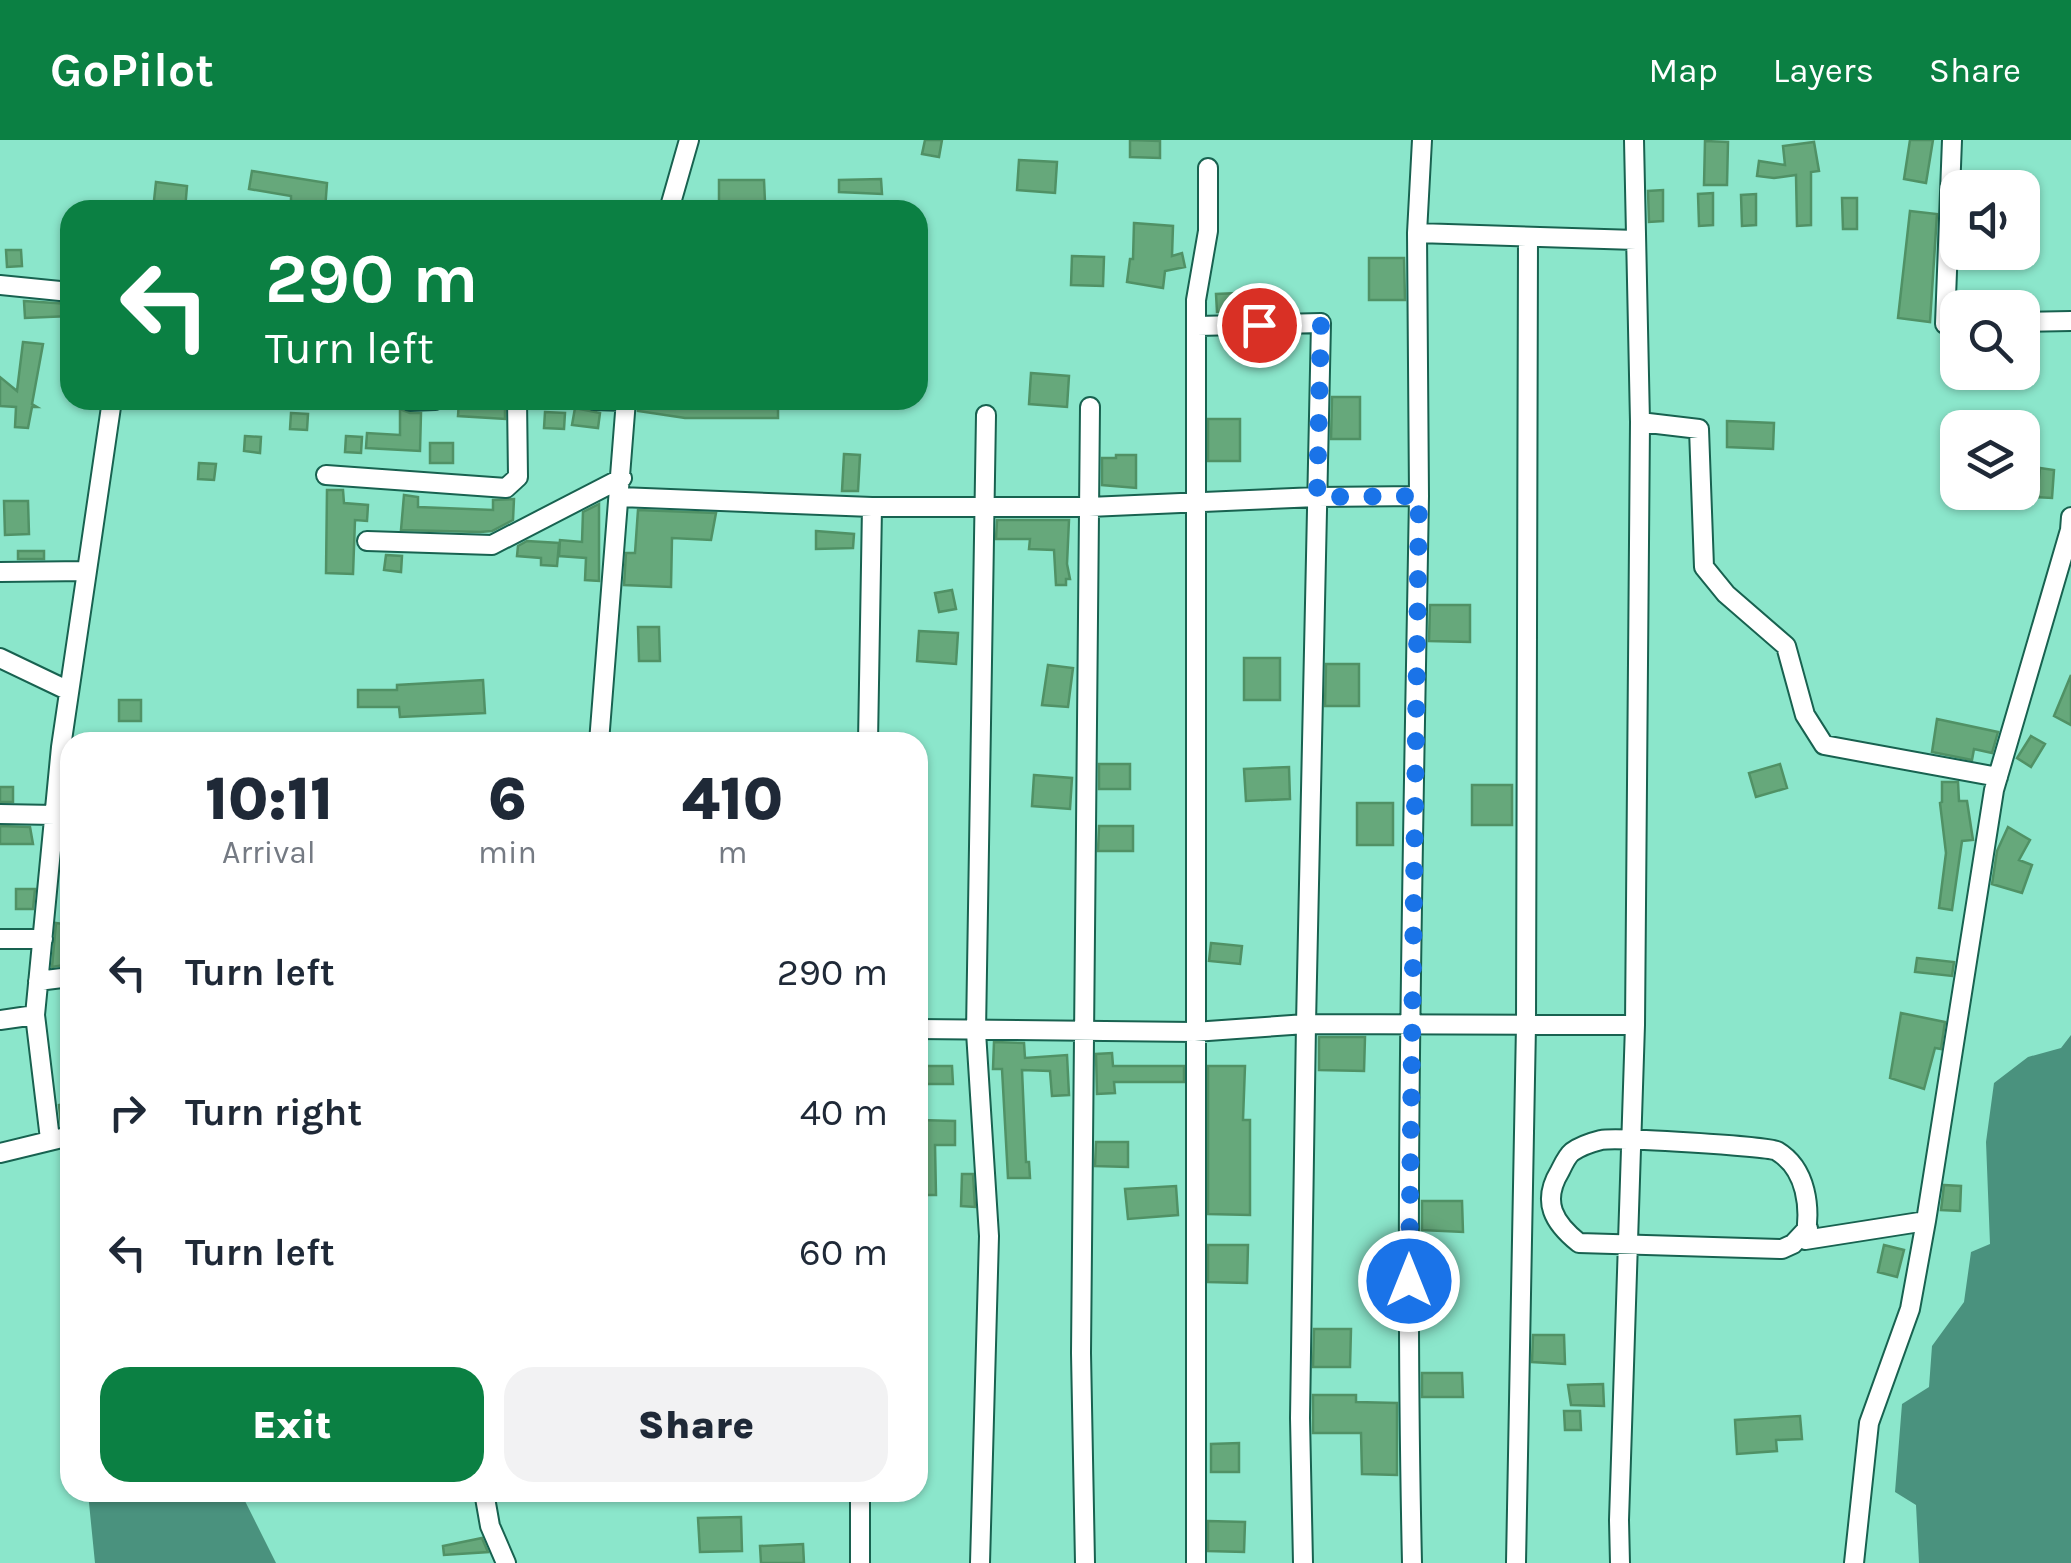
<!DOCTYPE html>
<html lang="en">
<head>
<meta charset="utf-8">
<style>
	:root { --surface:#fff; --page:#f2f2f3; --text:#1f2937; --muted:#747a83; --accent:#0b8043 }
	body { margin:0; font-family:Karla,sans-serif; background:var(--page); color:var(--text); height:100vh; display:flex; flex-direction:column; font-size:38px; white-space:nowrap }
	* { box-sizing:border-box; margin:0 }
	p { font-size:32px; color:var(--muted) }
	.icon { flex:none; width:55px; height:55px; fill:none; stroke:currentColor; stroke-width:2; stroke-linecap:round; stroke-linejoin:round }
	.map { position:relative; flex:1; overflow:hidden }
	.side { position:absolute; left:60px; top:592px; width:868px; height:770px; display:flex; flex-direction:column; background:var(--surface); border-radius:30px; box-shadow:0 2px 8px #0004 }
	.side>* { flex:none }
	.hud { position:absolute; left:60px; top:60px; width:868px; height:210px; border-radius:30px; box-shadow:0 2px 8px #0004; background:#0b8043; color:#fff; overflow:hidden }
	.tools { position:absolute; left:1940px; top:30px; display:grid; gap:20px }
	.tools a { display:grid; place-items:center; width:100px; height:100px; border-radius:20px; background:var(--surface); box-shadow:0 2px 8px #0004; font-size:50px }
	.pin { position:absolute; display:grid; place-items:center; width:85px; height:85px; color:#fff; margin:-42px; border:5px solid #fff; border-radius:50%; box-shadow:0 2px 10px #0007 }
	.me { position:absolute; width:110px; margin:-55px; rotate:0deg; stroke-linejoin:round; filter:drop-shadow(0 0 8px #0008) }
	.turn { display:flex; align-items:center; gap:35px; height:210px; padding:0 40px; font-size:45px }
	.turn .icon { width:130px; height:130px; stroke-width:2.5 }
	.turn b { display:block; font-size:70px; line-height:85px }
	.eta { display:flex; justify-content:space-evenly; align-items:center; height:170px; text-align:center }
	.eta b { font-size:60px; font-weight:800; line-height:70px }
	.primary-button { display:flex; gap:20px; margin-top:auto; padding:20px 40px }
	.primary-button a { flex:1; height:115px; border-radius:30px; background:var(--accent); color:#fff; font-size:40px; font-weight:800; line-height:115px; text-align:center }
	.primary-button a+a { background:var(--page); color:var(--text) }
	ul { padding:0; list-style:none }
	li { display:flex; align-items:center; gap:30px; height:140px; padding:0 40px }
	li div { flex:1 }
	li b { display:block; font-size:38px }
	li em { font-style:normal }
	header { display:flex; align-items:center; gap:60px; box-sizing:border-box; height:140px; padding:0 50px; background:var(--accent); color:#fff }
	header strong { font-size:48px }
	nav { display:flex; gap:55px; margin-inline-start:auto; font-size:35px }
	.map>svg:first-child { display:block }
</style>
</head>
<body>
<header>
<strong>GoPilot</strong>
<nav><a>Map</a><a>Layers</a><a>Share</a></nav>
</header>
<div class="map">
<svg width="2071" height="1423" viewBox="0 0 2071 1423">
	<rect width="100%" height="100%" fill="#8be6cb"/>
	<path fill="#4a927e" d="M2071 895V1423H1919L1916 1365 1895 1352 1902 1264 1929 1247 1932 1206 1964 1162 1971 1112 1990 1104 1986 1002 1994 943 2028 917 2061 908Z
		M88 1353H241L276 1423H95Z"/>
	<path fill="#66a87b" stroke="#509165" stroke-width="2.5" d="M925 0H942L939 17 922 14Z
		M1130 0 1160 1V18L1130 17Z
		M1910 0H1933L1926 43 1904 39Z
		M1705 1 1728 2 1727 45H1704Z
		M1814 2 1819 31 1811 32V85L1797 86 1796 35 1774 38 1757 36 1759 21 1785 25 1783 6Z
		M1019 20 1057 22 1055 53 1017 50Z
		M252 31 327 43 325 70H291V56L249 49Z
		M881 39 882 54 839 52V40Z
		M719 40H764L765 62H719Z
		M156 42 187 46 185 70H153Z
		M1663 50V81L1649 82 1648 51Z
		M1713 53V85L1699 86 1698 54Z
		M1756 54V85L1742 86 1741 55Z
		M1842 58H1857V89H1843Z
		M1910 71 1937 74 1930 182 1898 178Z
		M1134 83 1173 86 1172 116 1182 113 1185 127 1165 131 1163 148 1127 142 1130 119H1133Z
		M6 110H21L22 126 7 127Z
		M1072 116 1104 117 1103 146 1071 145Z
		M1369 118H1404L1405 160H1369Z
		M1261 152 1262 170 1217 172 1216 154Z
		M24 161 70 164V176L25 178Z
		M23 202 43 204 32 264 37 267H32L28 288 15 287 16 267 0 266V237L17 251Z
		M1031 233 1069 236 1067 267 1029 264Z
		M1332 257H1360V299H1331Z
		M459 260 505 263V279L458 276Z
		M638 260H778V278H685L638 271Z
		M575 268 600 273 598 288 572 285Z
		M400 269 410 273H421L420 311 366 308 367 293 400 295Z
		M545 272 565 273 564 289 544 288Z
		M291 273 308 274 307 290 290 289Z
		M1208 279H1240V321H1208Z
		M1727 281 1774 283 1773 309 1727 307Z
		M245 296 261 297 260 313 244 311Z
		M346 296 362 297 361 313 345 312Z
		M430 303H453V323H430Z
		M844 314 860 315 858 351H842Z
		M1116 315H1136V348L1102 345V318H1116Z
		M199 323 216 324 214 340 198 339Z
		M2040 328 2054 330 2052 358 2035 357V338H2039Z
		M327 350H343L344 363 368 365 367 381 355 380 353 434 326 433Z
		M404 355 418 357V367L493 370V360L514 359 513 380 492 391 480 392 401 390Z
		M4 361H28L29 394 5 395Z
		M599 364V441L585 440 586 418 559 416 560 400 582 402 583 372Z
		M638 370 716 373 711 400 672 398 671 447 624 445 626 413H635Z
		M997 380H1069L1067 424 1070 439H1066V445H1056L1054 410 1029 409 1030 399H996Z
		M816 391 854 394 853 408 816 409Z
		M527 401 559 403 557 426 541 425V418L517 416 518 406Z
		M18 411H44V419H18Z
		M386 415 402 416 401 432 384 430Z
		M952 450 956 469 939 472 935 453Z
		M1430 465H1470V502L1429 501Z
		M638 487H659L660 521H639Z
		M919 491 958 493 956 524 917 521Z
		M1244 518H1280V560H1244Z
		M1326 524H1359V566H1325Z
		M1048 525 1073 528 1068 567 1042 565Z
		M2071 535V585L2054 576Z
		M483 540 485 573 400 577 399 567H358V550H397V545Z
		M119 560H141V581H119Z
		M1937 579 1998 592 1992 613 1974 609 1972 620 1932 612Z
		M2031 596 2045 604 2031 627 2017 618Z
		M1099 624H1130V649H1099Z
		M1780 624 1787 648 1756 657 1749 633Z
		M1289 627 1290 659 1246 661 1244 629Z
		M1034 635 1072 638 1070 669 1032 666Z
		M1942 642H1958L1959 661H1967L1973 700 1962 701 1952 770 1939 768 1946 713 1940 663 1942 662Z
		M1472 645H1512V685H1472Z
		M0 647H13V662H0Z
		M1357 663H1393V705H1357Z
		M0 686 30 687 33 704H0Z
		M1099 686H1133V711H1098Z
		M2008 687 2030 700 2019 720 2032 725 2022 753 1992 744 1997 711Z
		M16 749H35L33 769H16Z
		M56 783 64 784 63 797H70V824L52 827Z
		M1211 803 1242 806 1240 824 1209 821Z
		M1917 818 1954 822 1952 836 1915 832Z
		M1901 873 1945 882 1941 909 1935 908 1924 949 1890 938Z
		M1319 897H1365L1364 931 1319 930Z
		M994 902 1024 903 1025 918 1067 915 1069 955 1052 956 1050 931 1022 930 1026 1022H1029L1030 1038H1008L1002 929H993Z
		M1112 913 1113 926H1184V942H1114L1115 953 1097 954 1096 914Z
		M918 926H952L953 944H918Z
		M1208 926H1245L1243 980H1250V1075L1208 1074Z
		M70 963V984L61 985 59 965Z
		M919 980 955 981V1005H935L936 1055H919Z
		M1096 1002H1128V1027L1095 1026Z
		M962 1034H973L975 1067 961 1066Z
		M1944 1045 1961 1046 1960 1071 1941 1070Z
		M1176 1046 1178 1075 1128 1079 1125 1049Z
		M1422 1061H1462L1463 1092 1422 1090Z
		M1208 1105H1248L1247 1143 1208 1142Z
		M1884 1105 1904 1110 1897 1137 1878 1132Z
		M1314 1189H1351L1350 1227H1313Z
		M1533 1195H1564L1565 1224 1532 1222Z
		M1422 1233H1462L1463 1257H1422Z
		M1603 1244 1604 1266 1571 1265 1568 1245Z
		M1313 1255H1356V1262L1397 1263V1335L1362 1334 1361 1293H1313Z
		M1564 1271H1580L1581 1290H1565Z
		M1800 1276 1802 1299 1776 1300 1777 1311 1737 1314 1735 1280Z
		M1239 1303V1332H1211V1304Z
		M741 1377 742 1411 700 1412 698 1378Z
		M1208 1381 1245 1382 1244 1412 1208 1411Z
		M482 1398 488 1412 444 1415 443 1406Z
		M803 1404 804 1423H761L760 1406Z"/>
	<g fill="none" stroke-linecap="round" stroke-linejoin="round">
		<g stroke="#186250" stroke-width="22">
			<path id="minor" d="M1634 0 1640 282 1699 289 1704 427 1726 454 1786 506 1805 575 1824 605 1998 637
				M1952 0 1945 184H1958
				M669 70 689 0
				M1417 93 1636 100
				M0 145 70 152
				M2022 182 2071 181
				M594 260 625 261
				M410 261 435 260
				M326 335 506 348 518 337 517 260
				M1419 356 1417 93 1422 0
				M620 357 872 367 868 602
				M872 367H1089L1317 357 1419 356C1413 712 1404 1068 1412 1423
				M367 401 492 405 622 338
				M0 432 87 431 112 260
				M0 518 69 551
				M599 602 626 260
				M0 674 55 675
				M0 799H43
				M38 841 70 837
				M0 880 35 875
				M918 889 1194 892 1306 884 1321 183 1197 186
				M50 999 35 875 61 607 87 431
				M0 1013 70 996
				M1808 1088 1793 1104 1782 1109 1579 1103C1554 1083 1541 1062 1560 1031 1563 1025 1567 1016 1572 1012 1579 1007 1593 1002 1601 1000 1615 997 1768 1006 1777 1011 1807 1029 1811 1068 1805 1100L1926 1081
				M484 1352 490 1386 506 1423
				M860 1423V1352
				M980 1423 989 1096 976 892 986 275
				M1085 1423 1081 1213 1090 267
				M1196 1423V160L1208 91V28
				M1303 1423 1300 1278 1306 884 1635 885
				M1516 1423 1526 885 1528 97
				M1620 1423 1619 1380 1635 885 1640 282
				M1854 1423 1869 1283 1910 1169 1926 1081 1994 650 2070 390 2071 377"/>
		</g>
		<use href="#minor" stroke="#fff" stroke-width="18"/>
	</g>
	<g fill="none" stroke-linecap="round" stroke-linejoin="round">
		<path stroke="#1a73e8" stroke-width="18" stroke-dasharray="0 32.4" d="M1259 185 1321 183 1317 357 1419 356 1409 1141"/>
	</g>
</svg>
<div class="tools">
<a><svg class="icon" aria-label="sound" viewBox="0 0 24 24"><path d="M4 9h4l5-4v14l-5-4H4zM17 9q2 3 0 6"/></svg></a>
<a><svg class="icon" aria-label="search" viewBox="0 0 24 24"><circle cx="10" cy="10" r="6"/><path d="M15 15l6 6"/></svg></a>
<a><svg class="icon" aria-label="layers" viewBox="0 0 24 24"><path d="M12 4l9 5-9 5-9-5zM3 14l9 5 9-5"/></svg></a>
</div>
<div class="pin" style="left:1259px;top:185px;background:#d93025"><svg class="icon" aria-label="arrive" viewBox="0 0 24 24"><path d="M6 21V4h12l-3 4 3 4H6"/></svg></div>
<svg class="me" style="left:1409px;top:1141px" viewBox="-20 -20 40 40"><circle r="17" fill="#1a73e8" stroke="#fff" stroke-width="3"/><path d="M0-11L8 9 0 5-8 9z" fill="#fff"/></svg>
<div class="hud">
<div class="turn"><svg class="icon" aria-label="left" viewBox="0 0 24 24"><path d="M17 20v-9H6M10 6l-5 5 5 5"/></svg><div><b>290 m</b>Turn left</div></div>
</div>
<section class="side">
<div class="eta">
<div><b>10:11</b><p>Arrival</p></div>
<div><b>6</b><p>min</p></div>
<div><b>410</b><p>m</p></div>
</div>
<ul>
<li><svg class="icon" aria-label="left" viewBox="0 0 24 24"><path d="M17 20v-9H6M10 6l-5 5 5 5"/></svg><div><b>Turn left</b></div><em>290 m</em></li>
<li><svg class="icon" aria-label="right" viewBox="0 0 24 24"><path d="M7 20v-9h11M14 6l5 5-5 5"/></svg><div><b>Turn right</b></div><em>40 m</em></li>
<li><svg class="icon" aria-label="left" viewBox="0 0 24 24"><path d="M17 20v-9H6M10 6l-5 5 5 5"/></svg><div><b>Turn left</b></div><em>60 m</em></li>
</ul>
<div class="primary-button"><a>Exit</a><a>Share</a></div>
</section>
</div>
</body>
</html>
